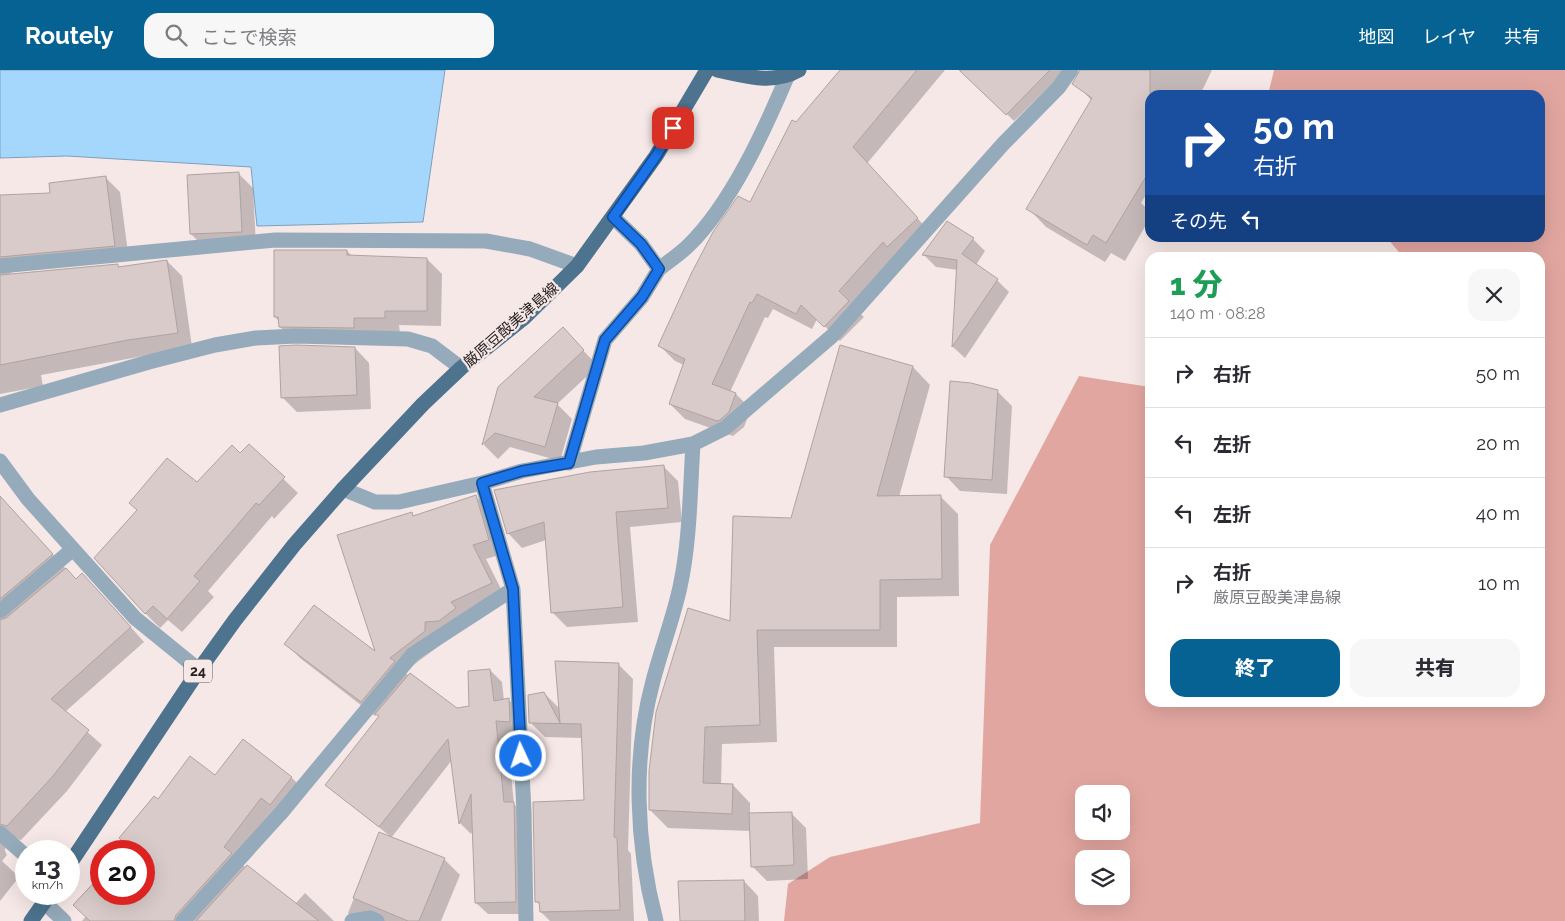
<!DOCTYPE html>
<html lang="ja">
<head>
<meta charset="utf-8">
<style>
	:root { --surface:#fff; --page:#f7f7f7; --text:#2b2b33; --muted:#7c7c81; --line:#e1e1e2; --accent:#056292 }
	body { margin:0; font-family:Raleway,"Noto Sans JP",sans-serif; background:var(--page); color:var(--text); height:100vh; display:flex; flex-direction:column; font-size:19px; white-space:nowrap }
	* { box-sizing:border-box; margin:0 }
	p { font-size:16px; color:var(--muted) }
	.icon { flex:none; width:28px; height:28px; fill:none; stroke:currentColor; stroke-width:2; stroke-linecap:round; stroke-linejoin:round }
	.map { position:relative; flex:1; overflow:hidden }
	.side { position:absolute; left:1145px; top:182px; width:400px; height:455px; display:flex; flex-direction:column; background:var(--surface); border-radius:15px; box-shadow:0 5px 20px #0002 }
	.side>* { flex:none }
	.guide { position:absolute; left:1145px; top:20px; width:400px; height:152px; border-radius:15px; box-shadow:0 5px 20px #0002; background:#1a4fa0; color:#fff; overflow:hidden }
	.fabs { position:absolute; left:1075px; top:715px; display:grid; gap:10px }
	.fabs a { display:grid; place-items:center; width:55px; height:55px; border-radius:10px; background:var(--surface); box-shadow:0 5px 20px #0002; font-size:25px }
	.speed { position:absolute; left:15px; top:770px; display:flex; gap:10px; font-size:25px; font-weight:700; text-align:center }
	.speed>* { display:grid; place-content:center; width:65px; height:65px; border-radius:50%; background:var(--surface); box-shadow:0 5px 20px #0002; line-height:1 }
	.speed small { font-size:12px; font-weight:400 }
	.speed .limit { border:8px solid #d22; background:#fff; color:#111 }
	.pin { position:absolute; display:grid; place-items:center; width:42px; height:42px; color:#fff; margin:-21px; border-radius:10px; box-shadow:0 2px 8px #0006 }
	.me { position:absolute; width:55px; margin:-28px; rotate:357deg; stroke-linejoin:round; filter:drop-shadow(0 0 4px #0008) }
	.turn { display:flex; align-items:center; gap:18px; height:105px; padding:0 25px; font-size:22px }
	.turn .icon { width:65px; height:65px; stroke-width:2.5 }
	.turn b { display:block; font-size:35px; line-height:42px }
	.then { display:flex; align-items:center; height:48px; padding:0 25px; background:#0003; gap:10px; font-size:19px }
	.round { display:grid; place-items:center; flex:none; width:52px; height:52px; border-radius:15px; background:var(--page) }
	.overview { display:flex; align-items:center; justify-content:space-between; height:85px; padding:0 25px }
	h1 { font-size:30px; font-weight:800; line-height:38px; color:#1e9e55 }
	.cta { display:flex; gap:10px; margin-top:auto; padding:10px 25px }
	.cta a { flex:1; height:58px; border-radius:15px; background:var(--accent); color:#fff; font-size:20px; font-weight:800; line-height:58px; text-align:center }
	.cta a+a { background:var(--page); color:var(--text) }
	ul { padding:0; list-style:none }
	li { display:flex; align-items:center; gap:15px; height:70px; padding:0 25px; border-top:1px solid var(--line) }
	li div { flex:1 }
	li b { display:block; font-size:19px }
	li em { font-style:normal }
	header { display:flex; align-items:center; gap:30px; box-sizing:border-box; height:70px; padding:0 25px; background:var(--accent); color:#fff }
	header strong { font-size:24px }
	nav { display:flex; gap:28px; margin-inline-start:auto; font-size:18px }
	.search { width:350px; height:45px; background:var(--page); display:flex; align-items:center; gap:12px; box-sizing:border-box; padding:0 18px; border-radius:15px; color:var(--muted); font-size:19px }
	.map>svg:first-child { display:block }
</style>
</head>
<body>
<header>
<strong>Routely</strong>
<div class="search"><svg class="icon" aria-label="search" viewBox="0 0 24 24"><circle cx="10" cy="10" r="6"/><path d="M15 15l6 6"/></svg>ここで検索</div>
<nav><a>地図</a><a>レイヤ</a><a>共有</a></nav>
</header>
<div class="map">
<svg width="1565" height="851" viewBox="0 0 1565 851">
	<rect width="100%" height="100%" fill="#f6e8e6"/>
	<path fill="#e2a6a0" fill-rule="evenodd" d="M1274 0H1565V851H784L788 814 830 787 980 753 990 475 1079 306 1150 317V632H1540V188L1403 187 1387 168H1540V25H1268ZM1084 724H1121V761H1084ZM1084 789H1121V826H1084Z"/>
	<path fill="#a5d7fc" stroke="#7fa0ba" d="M0 0H445L423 152 257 156 251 97 67 86 0 88Z"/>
	<path fill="#0003" d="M841 0H945L839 127H898L932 164 854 237 864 247 840 271 817 249 812 259 773 239 768 248 765 247 730 322 736 324 751 339 744 357 733 366 685 349 670 334 684 295 675 291 660 276 751 134 797 53Z
		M1008 0H1062L1064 2 1014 51 986 24Z
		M1093 0H1212L1200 25H1150V118L1141 133 1150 141V148L1125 191 1111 183 1105 192 1046 157 1028 138 1092 31 1080 18Z
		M238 103 253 118 256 176 206 179 191 164Z
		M105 107 120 122 129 190 14 201 7 206 117 196 120 198 167 191 182 206 192 277 41 305 43 316 0 324V126L52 124Z
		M973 169 985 181 976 195 997 210 1009 222 965 288 953 277 958 200 936 197 924 185Z
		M347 181 352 186 427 189 442 204 441 256 399 255 400 263 295 272 280 257V252L275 247Z
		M577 274 598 296 557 334 572 349 560 391 510 377 498 389 484 375 499 318Z
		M355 278 369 293 371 339 297 342 282 327Z
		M913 297 930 315 899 427 940 426 958 444 959 526 897 527V577H774L777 672 722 674 721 715H733L750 733V745L791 743 806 758 808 809 767 811 752 796 751 761 668 758 650 740 731 553 792 449Z
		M997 321 1012 336 1007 424 960 421 946 406Z
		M249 376 298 423 274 449 272 446 208 521 214 527 182 562 168 550 160 558 142 540 197 414 240 385Z
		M664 397 678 411 682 452 630 457 638 552 567 557 552 542 546 470 522 478 508 463Z
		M476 427 490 441 502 484 486 489 505 527 404 602 456 639 470 637 490 600 502 612 504 631 509 630 520 641 521 663H507L514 734 525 745 528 844H488L476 833 474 758 471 764 460 753 452 690 391 768 444 789 460 805 441 851H355L348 843 380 764 391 767 327 715 380 647 377 644 375 646 300 588 286 574 377 585 412 444 415 447Z
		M0 441 21 449 76 510 96 518 144 572 65 642 102 675 67 721 21 770 12 768 6 771 5 781 7 785 2 791 19 807 0 831Z
		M618 594 633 609 628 780 631 784 634 851H550L541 842V836L536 831 585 731 582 668 545 667 530 652 544 623 560 639Z
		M215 707H291L307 723 286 749 278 743 240 793 295 834 305 823 334 851H82L86 846 75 835 101 807V824H144V781H126L158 731Z
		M744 811 758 826 759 851H681Z"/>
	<path fill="#d9cbc9" stroke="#b0a2a1" d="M840 0H917L853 77 918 148 887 177 883 172 839 221 849 231 824 257 801 235 796 244 757 224 752 233 750 232 712 314 736 323 729 342 720 350 717 351 669 334 685 289 658 276 692 202 713 162 738 126 750 132 792 50 796 52Z
		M959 0H1050L1006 45Z
		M1080 0H1150V100L1106 173 1093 165 1087 175 1026 139 1092 28 1072 14Z
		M239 102 242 162 190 164 187 105Z
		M106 106 115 176 0 187V125L50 123 49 113Z
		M947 151 974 168 962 184 998 209 952 277 957 190 922 185Z
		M274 180H347V185L427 188V241H385V248H354V258L279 257 278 247H274Z
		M167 190 178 263 128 270 0 295V205L118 194V197Z
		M563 257 584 280 534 327 558 333 545 377 495 363 482 375 498 317Z
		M296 275 355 277 357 325 281 328 279 276Z
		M840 275 913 296 877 426 941 425 942 509 880 510V560H757L760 655 705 657 703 713 733 714 732 744 649 740V701L656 642 688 538 730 551 733 446 791 448Z
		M950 311 971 313 998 320 992 410 944 407Z
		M249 374 285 407 259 435 256 433 194 506 200 511 167 549 153 536 145 544 94 488 137 440 129 433 167 388 197 412 232 375 240 383Z
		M664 395 668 438 616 442 623 537 551 543 544 452 507 464 494 420 590 402Z
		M476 425 489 470 473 475 492 513 451 532 456 538 439 551 425 552V561L390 588 395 591 361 632 284 574 314 535 375 581 337 465 412 442 413 446Z
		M0 426 53 484 0 529Z
		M66 498 76 509 82 503 131 557 51 629 89 660 53 706 7 756 0 754V550L6 548Z
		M555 591 619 593 614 767 617 768 620 840 540 842 539 832H535L533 732 584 730 581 654 529 653 528 625 544 622 560 653Z
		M490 599 494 631 509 628 510 652 496 651 504 732H514L516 832 475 833 471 724 459 754 448 669 379 757 325 715 379 646 375 644 410 603 457 638 469 636 468 601Z
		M243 669 292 707 270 735 261 728 224 777 232 783 176 845 174 851H90L73 835 101 805V824H144V781H124L129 776 119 768 154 726 158 729 190 686 215 705Z
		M792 742 794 795 751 797 749 743Z
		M379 762 445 788 419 851H408L353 828Z
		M247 795 319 851H196Z
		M744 810 745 851H680L678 811Z"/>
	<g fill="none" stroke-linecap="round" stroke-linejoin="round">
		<path stroke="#95aaba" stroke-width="15" d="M0 196 275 170 486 171 530 179 577 196
			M659 199C669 191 680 184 689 175 731 134 764 61 787 7
			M0 335 149 292 215 275 256 268 296 266 408 269 432 276 461 298
			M0 391 28 429 135 548 199 600
			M569 393 605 270 642 227 659 199 641 174 613 147
			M482 413 513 519 524 742 526 851
			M343 419 375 432H399L482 413 522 401 596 387 644 383 693 374 725 358 832 266 1003 74 1059 17 1071 0
			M0 541 73 479
			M0 763 26 786
			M44 832 64 851
			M183 851 280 744 413 584 513 519
			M352 851 370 848 377 851
			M656 851C636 774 632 689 653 611 661 580 673 549 680 517 690 471 690 421 693 374"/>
		<path stroke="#4d738f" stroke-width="15" d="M717 0C746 6 772 15 799 0
			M69 795 199 600 235 550 294 475 343 419 423 334 461 298 524 248 577 196 656 86 707 0
			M31 851 50 824"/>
	</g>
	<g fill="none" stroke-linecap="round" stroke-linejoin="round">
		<g stroke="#114b97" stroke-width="12">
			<path id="route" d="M521 686 513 519 482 413 522 401 569 393 605 270 642 227 659 199 641 174 613 147 656 86 673 58"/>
		</g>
		<use href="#route" stroke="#1a73e8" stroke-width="9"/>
	</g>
	<g text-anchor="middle" stroke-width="4.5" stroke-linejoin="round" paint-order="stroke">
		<rect fill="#f6e8e6" stroke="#655d5c" stroke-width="1" x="184" y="589.5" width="28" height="23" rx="4"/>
		<g font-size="14" font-weight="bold" fill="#272121">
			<text x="198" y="606">24</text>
		</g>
		<g font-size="15" fill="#272121" stroke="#f6e8e6">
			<text transform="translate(511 255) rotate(-41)" y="5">厳原豆酘美津島線</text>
		</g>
	</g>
</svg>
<div class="fabs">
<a><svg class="icon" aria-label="sound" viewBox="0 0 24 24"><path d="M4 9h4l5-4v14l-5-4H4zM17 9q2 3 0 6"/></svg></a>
<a><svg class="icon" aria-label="layers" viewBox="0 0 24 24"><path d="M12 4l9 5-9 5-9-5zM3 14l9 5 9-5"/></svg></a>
</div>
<div class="speed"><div>13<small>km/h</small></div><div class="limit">20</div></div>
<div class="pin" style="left:673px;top:58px;background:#d93025"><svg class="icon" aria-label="arrive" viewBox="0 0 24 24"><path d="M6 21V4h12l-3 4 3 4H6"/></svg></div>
<svg class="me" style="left:521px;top:686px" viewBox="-20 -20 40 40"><circle r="17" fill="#1a73e8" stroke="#fff" stroke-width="3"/><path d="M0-11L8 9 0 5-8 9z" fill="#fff"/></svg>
<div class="guide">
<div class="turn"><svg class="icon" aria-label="right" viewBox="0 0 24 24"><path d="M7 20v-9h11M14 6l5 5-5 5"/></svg><div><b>50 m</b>右折</div></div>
<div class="then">その先<svg class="icon" aria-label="left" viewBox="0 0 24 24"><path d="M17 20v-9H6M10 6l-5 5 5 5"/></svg></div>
</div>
<section class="side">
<div class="overview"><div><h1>1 分</h1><p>140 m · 08:28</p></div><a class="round"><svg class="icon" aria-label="close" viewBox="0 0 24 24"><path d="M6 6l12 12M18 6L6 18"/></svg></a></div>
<ul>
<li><svg class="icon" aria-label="right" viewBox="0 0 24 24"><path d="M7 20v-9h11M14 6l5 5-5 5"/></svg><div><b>右折</b></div><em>50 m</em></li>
<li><svg class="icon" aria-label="left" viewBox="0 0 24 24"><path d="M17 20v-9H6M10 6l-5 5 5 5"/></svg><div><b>左折</b></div><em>20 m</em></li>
<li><svg class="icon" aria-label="left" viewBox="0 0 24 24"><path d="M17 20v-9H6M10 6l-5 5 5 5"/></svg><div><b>左折</b></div><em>40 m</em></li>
<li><svg class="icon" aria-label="right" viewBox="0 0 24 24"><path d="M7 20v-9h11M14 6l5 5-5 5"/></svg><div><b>右折</b><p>厳原豆酘美津島線</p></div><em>10 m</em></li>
</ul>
<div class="cta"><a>終了</a><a>共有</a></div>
</section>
</div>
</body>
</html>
